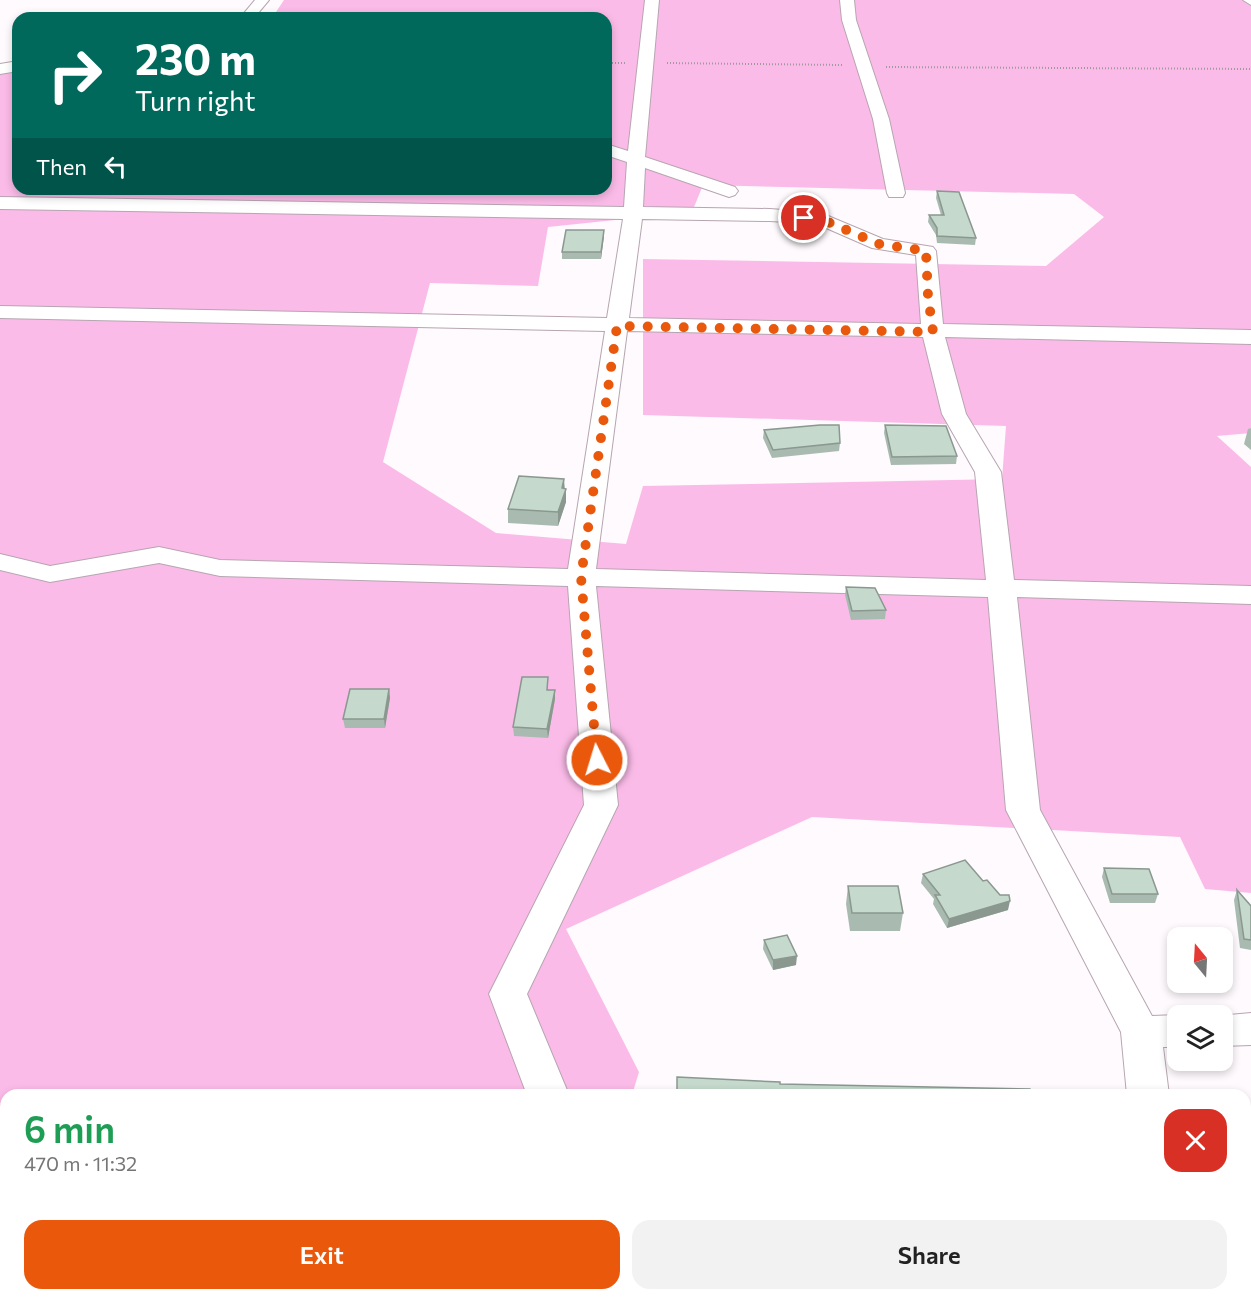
<!DOCTYPE html>
<html lang="en">
<head>
<meta charset="utf-8">
<style>
	:root { --surface:#fff; --page:#f2f2f2; --text:#222; --muted:#767676; --accent:#ea580c }
	body { margin:0; font-family:Commissioner,sans-serif; background:var(--page); color:var(--text); height:100vh; display:flex; flex-direction:column; font-size:22px; white-space:nowrap }
	* { box-sizing:border-box; margin:0 }
	p { font-size:20px; color:var(--muted) }
	.icon { flex:none; width:33px; height:33px; fill:none; stroke:currentColor; stroke-width:2; stroke-linecap:round; stroke-linejoin:round }
	.map { position:relative; flex:1; overflow:hidden }
	.details { position:absolute; left:0px; top:1089px; width:1251px; height:212px; display:flex; flex-direction:column; background:var(--surface); border-radius:18px 18px 0 0; box-shadow:0 3px 9px #0003 }
	.details>* { flex:none }
	.hud { position:absolute; left:12px; top:12px; width:600px; height:183px; border-radius:18px; box-shadow:0 3px 9px #0003; background:#00695c; color:#fff; overflow:hidden }
	.needle { width:39px; rotate:342deg }
	.buttons { position:absolute; left:1167px; top:927px; display:grid; gap:12px }
	.buttons a { display:grid; place-items:center; width:66px; height:66px; border-radius:12px; background:var(--surface); box-shadow:0 3px 9px #0003; font-size:30px }
	.pin { position:absolute; display:grid; place-items:center; width:51px; height:51px; color:#fff; margin:-26px; border:3px solid #fff; border-radius:50%; box-shadow:0 2px 6px #0007 }
	.me { position:absolute; width:66px; margin:-33px; rotate:355deg; stroke-linejoin:round; filter:drop-shadow(0 0 4px #0008) }
	.turn { display:flex; align-items:center; gap:21px; height:126px; padding:0 24px; font-size:27px }
	.turn .icon { width:78px; height:78px; stroke-width:2.5 }
	.turn b { display:block; font-size:42px; line-height:51px }
	.then { display:flex; align-items:center; height:57px; padding:0 24px; background:#0003; gap:12px; font-size:22px }
	.round { display:grid; place-items:center; flex:none; width:63px; height:63px; border-radius:18px; background:var(--page) }
	.head { display:flex; align-items:center; justify-content:space-between; height:102px; padding:0 24px }
	h1 { font-size:36px; font-weight:600; line-height:45px; color:#1e9e55 }
	.button { display:flex; gap:12px; margin-top:auto; padding:12px 24px }
	.button a { flex:1; height:69px; border-radius:18px; background:var(--accent); color:#fff; font-size:24px; font-weight:600; line-height:69px; text-align:center }
	.button a+a { background:var(--page); color:var(--text) }
	.map>svg:first-child { display:block }
</style>
</head>
<body>
<div class="map">
<svg width="1251" height="1300" viewBox="0 0 1251 1300">
	<rect width="100%" height="100%" fill="#fefafd"/>
	<path fill="#fbbbe8" fill-rule="evenodd" d="M284 0H1251V433L1217 436 1251 467V893L1205 889 1180 837 812 817 566 929 639 1072 632 1095H6V1246L0 1247V68L18 66V189H606V18H272ZM703 185 1074 194 1104 217 1046 266 643 259V415L1006 426 1002 479 643 486 626 544 496 533 383 462 430 283 538 286 548 227 692 212Z"/>
	<g fill="none" stroke-linecap="round" stroke-linejoin="round">
		<g stroke="#b7a5b1" stroke-width="2">
			<path id="minor" d="M255 0H269L254 18H240Z
				M645 0H659L645 157 735 187 738 191 735 195 729 197 645 168 643 207 770 209 821 213 883 239 933 247 936 251 943 324 1251 330V344L945 337 966 414 1001 472 1014 580 1251 586V604L1017 597 1040 810 1152 1016 1178 1015 1179 1016 1178 1047H1163L1169 1095H1127L1121 1032 1006 810 988 597 596 586 618 805 527 994 569 1095H527L489 994 584 805 568 586 220 576 159 563 50 582 0 570V554L50 566 159 547 220 560 568 569 605 331 0 318V306L607 318 623 219 0 209V197L624 207 627 162 606 155V144L628 151ZM642 219 770 221 817 224 872 248 916 255 921 324 629 318ZM627 331 923 337 942 414 975 472 986 580 596 569Z
				M840 0H854L856 20 889 119 905 193 903 197H889L887 193 873 119 842 20Z
				M1243 0H1251V5Z
				M18 61V71L0 74V64Z
				M1251 1013V1045L1222 1046V1016H1218Z
				M507 1294H554L552 1300H505Z"/>
		</g>
		<path stroke="#9f9a9e" stroke-width="2" stroke-dasharray="1 2" stroke-linecap="butt" d="M606 63H626
			M667 63 842 65
			M886 67 1251 69"/>
		<use href="#minor" fill="#fff" fill-rule="evenodd"/>
	</g>
	<path fill="#a9bbb0" d="M937 191 976 238 975 245 937 243 936 235 928 222 929 215H941L936 198Z
		M604 230 601 259H562V252Z
		M885 425 957 456 956 464 891 465 884 433Z
		M1251 428V450L1244 444 1248 429Z
		M764 430 840 443 839 451 772 458 763 438Z
		M565 488 566 489V502L558 526 508 523V509Z
		M846 587 886 610 885 619 851 620 845 595Z
		M389 689 390 698 385 728H345L343 719Z
		M548 690H555V699L548 738 514 736 513 727Z
		M1104 868 1158 894 1155 903H1110L1102 877Z
		M923 874 1008 910 947 928 933 904 934 899 921 883Z
		M848 886 903 913 900 931H850L846 904Z
		M1237 890 1251 906V950L1240 948 1234 900Z
		M764 940 796 965 773 970 763 949Z
		M914 1294H963L964 1300H915Z
		M1010 1294H1042L1043 1300H1011Z
		M1131 1294H1167L1168 1300H1131Z"/>
	<path fill="#8a9890" d="M604 230V237L601 259V252Z
		M564 479 565 492 566 489V502L558 526V512L562 488Z
		M389 689 390 698 385 728 384 719Z
		M555 690V699L548 738 547 729Z
		M1010 901 1008 910 947 928 949 919Z
		M797 956 796 965 773 970V960Z"/>
	<path fill="#c5d9cd" stroke="#8a9890" stroke-width="1.5" d="M937 191 959 192 976 238 937 236V228L929 215H944Z
		M566 230H604L601 252H562Z
		M820 425H839L840 443 773 450 764 430Z
		M885 425 946 426 957 456 892 457Z
		M519 476 564 479 562 488 566 489 558 512 508 509Z
		M846 587 875 588 886 610 852 611Z
		M522 677H548L547 690H555L547 729 513 727Z
		M350 689H389L384 719H343Z
		M965 860 983 881 987 880 1000 895H1009L1010 901 949 919 935 895H940L923 874Z
		M1104 868 1149 869 1158 894H1112Z
		M848 886H898L903 913H852Z
		M1237 890 1251 906V940L1244 939Z
		M787 935 797 956 773 960 764 940Z
		M677 1077 780 1082V1084L1030 1089 1032 1095H677Z
		M540 1294H668L738 1296V1300H540Z
		M921 1294H963L964 1300H922Z
		M1017 1294H1042L1043 1300H1018Z
		M1138 1294H1167L1168 1300H1139Z"/>
	<g fill="none" stroke-linecap="round" stroke-linejoin="round">
		<path stroke="#ea580c" stroke-width="10" stroke-dasharray="0 18" d="M597 760 581 577 617 326 933 332 928 296 926 251 879 244 821 219 804 218"/>
	</g>
</svg>
<div class="buttons">
<a><svg class="needle" viewBox="-14 -14 28 28"><path d="M0-13l5 13h-10z" fill="#e53935"/><path d="M0 13l5-13h-10z" fill="#767676"/></svg></a>
<a><svg class="icon" aria-label="layers" viewBox="0 0 24 24"><path d="M12 4l9 5-9 5-9-5zM3 14l9 5 9-5"/></svg></a>
</div>
<div class="pin" style="left:804px;top:218px;background:#d93025"><svg class="icon" aria-label="arrive" viewBox="0 0 24 24"><path d="M6 21V4h12l-3 4 3 4H6"/></svg></div>
<svg class="me" style="left:597px;top:760px" viewBox="-20 -20 40 40"><circle r="17" fill="#ea580c" stroke="#fff" stroke-width="3"/><path d="M0-11L8 9 0 5-8 9z" fill="#fff"/></svg>
<div class="hud">
<div class="turn"><svg class="icon" aria-label="right" viewBox="0 0 24 24"><path d="M7 20v-9h11M14 6l5 5-5 5"/></svg><div><b>230 m</b>Turn right</div></div>
<div class="then">Then<svg class="icon" aria-label="left" viewBox="0 0 24 24"><path d="M17 20v-9H6M10 6l-5 5 5 5"/></svg></div>
</div>
<section class="details">
<div class="head"><div><h1>6 min</h1><p>470 m · 11:32</p></div><a class="round" style="background:#d93025;color:#fff"><svg class="icon" aria-label="close" viewBox="0 0 24 24"><path d="M6 6l12 12M18 6L6 18"/></svg></a></div>
<div class="button"><a>Exit</a><a>Share</a></div>
</section>
</div>
</body>
</html>
